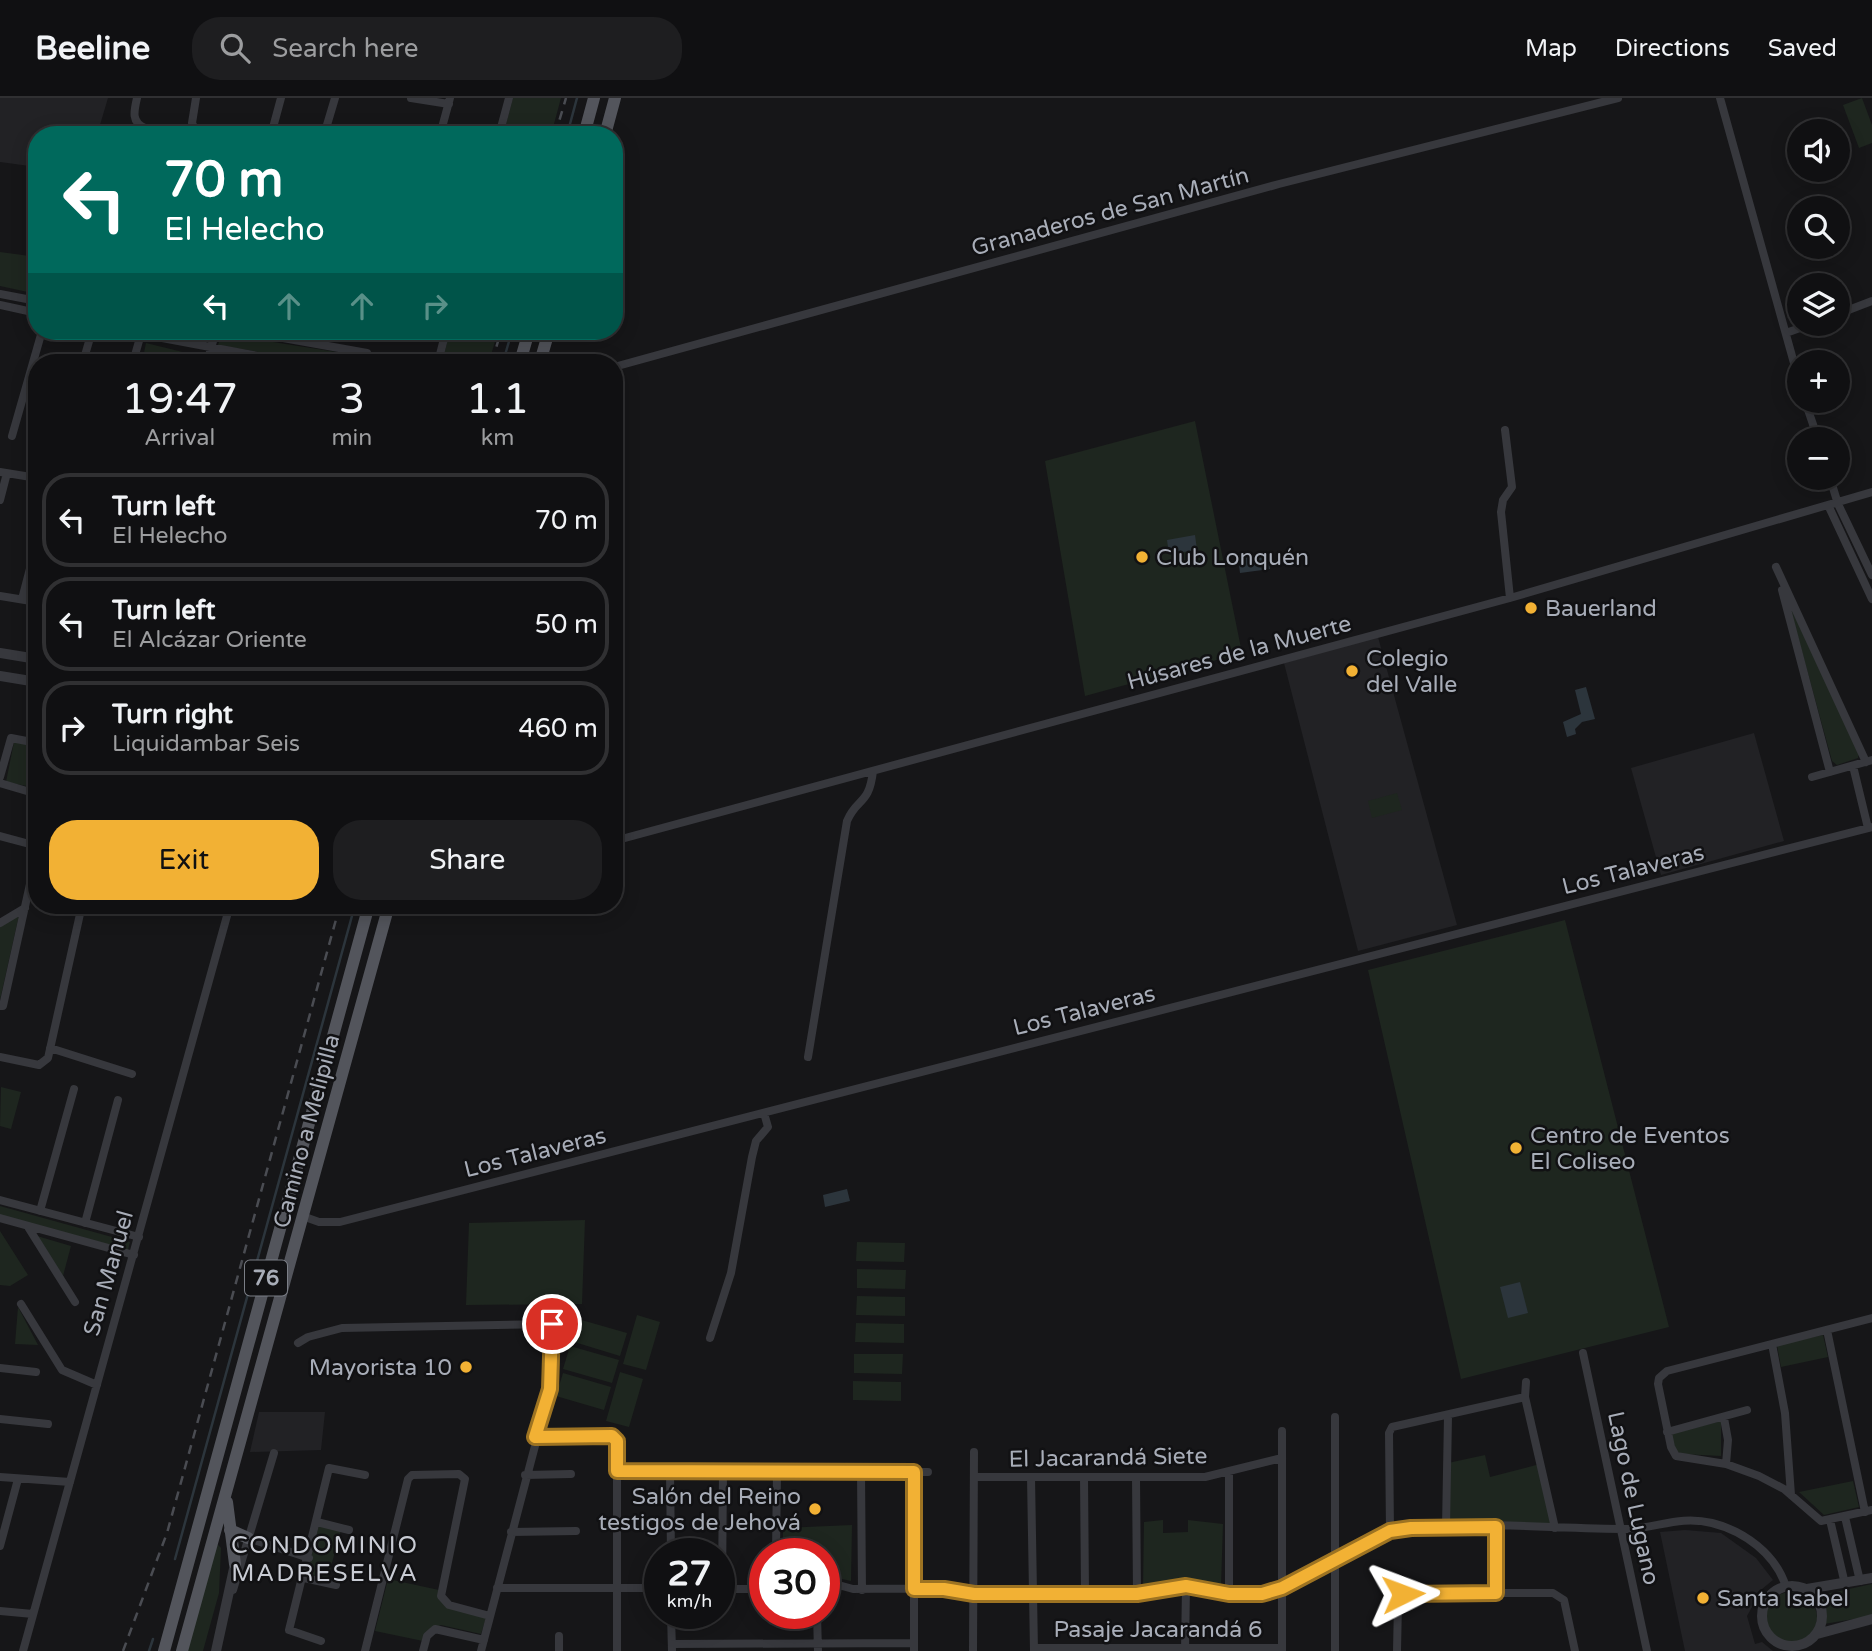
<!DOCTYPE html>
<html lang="en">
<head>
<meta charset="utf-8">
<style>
	:root { --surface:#101012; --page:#1e1e20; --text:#f1f3f6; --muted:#9c9d9f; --line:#303032; --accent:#f2b134 }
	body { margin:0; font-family:"Varela Round",sans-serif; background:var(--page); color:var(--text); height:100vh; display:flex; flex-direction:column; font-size:26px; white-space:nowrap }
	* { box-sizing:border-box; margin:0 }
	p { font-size:23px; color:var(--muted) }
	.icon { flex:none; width:38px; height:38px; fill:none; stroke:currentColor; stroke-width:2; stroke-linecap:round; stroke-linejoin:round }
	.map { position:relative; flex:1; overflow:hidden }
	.panel { position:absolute; left:28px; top:256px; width:595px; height:560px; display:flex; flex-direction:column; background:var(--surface); border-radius:28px; box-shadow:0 4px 18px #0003,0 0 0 2px var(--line) }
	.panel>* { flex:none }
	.top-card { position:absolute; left:28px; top:28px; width:595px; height:214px; border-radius:28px; box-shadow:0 4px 18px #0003,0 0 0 2px var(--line); background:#00695c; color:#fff; overflow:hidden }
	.buttons { position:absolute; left:1787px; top:21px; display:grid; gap:14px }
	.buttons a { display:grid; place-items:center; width:63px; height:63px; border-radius:50%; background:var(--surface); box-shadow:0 4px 18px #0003,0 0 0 2px var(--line); font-size:35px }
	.speed { position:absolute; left:644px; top:1440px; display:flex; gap:14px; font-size:35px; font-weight:700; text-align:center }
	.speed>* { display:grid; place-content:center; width:91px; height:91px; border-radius:50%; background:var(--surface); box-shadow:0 4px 18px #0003,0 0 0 2px var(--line); line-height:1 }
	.speed small { font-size:18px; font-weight:400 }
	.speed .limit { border:10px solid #d22; background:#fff; color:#111 }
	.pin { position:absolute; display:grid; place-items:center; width:60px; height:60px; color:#fff; margin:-30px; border:4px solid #fff; border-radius:50%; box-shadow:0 2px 7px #0007 }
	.me { position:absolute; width:77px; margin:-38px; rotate:87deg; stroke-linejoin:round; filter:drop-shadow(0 0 5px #0008) }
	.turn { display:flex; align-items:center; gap:24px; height:147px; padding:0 21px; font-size:32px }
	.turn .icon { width:91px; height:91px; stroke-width:2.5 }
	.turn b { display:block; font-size:49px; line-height:60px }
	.lanes { display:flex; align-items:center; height:66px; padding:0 21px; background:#0003; justify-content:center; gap:35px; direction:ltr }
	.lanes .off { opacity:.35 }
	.eta { display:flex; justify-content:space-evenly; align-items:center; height:119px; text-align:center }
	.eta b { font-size:42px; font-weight:600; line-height:49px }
	.primary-button { display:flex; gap:14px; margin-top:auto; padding:14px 21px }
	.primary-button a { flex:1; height:80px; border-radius:28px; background:var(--accent); color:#111; font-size:28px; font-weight:600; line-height:80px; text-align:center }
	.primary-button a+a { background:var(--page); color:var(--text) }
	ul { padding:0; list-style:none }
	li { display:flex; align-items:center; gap:21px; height:94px; margin:0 14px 10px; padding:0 7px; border:4px solid var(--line); border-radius:28px }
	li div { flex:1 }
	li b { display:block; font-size:26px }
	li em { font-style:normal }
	header { display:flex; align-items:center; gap:42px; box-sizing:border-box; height:98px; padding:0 35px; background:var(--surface); border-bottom:2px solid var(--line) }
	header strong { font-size:33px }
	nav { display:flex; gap:38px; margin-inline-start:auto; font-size:24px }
	.search { width:490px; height:63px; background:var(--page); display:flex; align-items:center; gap:18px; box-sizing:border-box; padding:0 24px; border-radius:28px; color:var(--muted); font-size:26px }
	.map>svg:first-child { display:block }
</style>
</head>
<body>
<header>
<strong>Beeline</strong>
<div class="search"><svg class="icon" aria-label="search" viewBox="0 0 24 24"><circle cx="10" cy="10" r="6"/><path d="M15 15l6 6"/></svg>Search here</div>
<nav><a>Map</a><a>Directions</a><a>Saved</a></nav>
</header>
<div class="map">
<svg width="1872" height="1553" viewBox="0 0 1872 1553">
	<rect width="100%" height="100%" fill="#161618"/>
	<path fill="#222225" d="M0 0H108L97 37H37V69L0 64Z
		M1378 539 1457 827 1358 853 1284 565Z
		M1754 635 1784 743 1661 777 1631 670Z
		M259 1314H325L321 1352 250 1354Z
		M1685 1432 1721 1435 1756 1460 1773 1482 1762 1491 1747 1518 1755 1546 1762 1544 1773 1553H1685L1660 1434Z"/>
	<path fill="#1e261f" d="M513 0H561L551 37H503Z
		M1862 0 1872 27V45L1859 50 1843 7Z
		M0 154 37 159V196L0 188Z
		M450 233H498L489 264H442Z
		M222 236 400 264H317L218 247Z
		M146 245 203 259 201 264H142Z
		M1195 323 1242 555 1085 598 1045 363Z
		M1789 506 1859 655 1858 660 1837 667 1832 663Z
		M14 644 37 648V690L6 684Z
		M1397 695 1402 712 1372 720 1368 703Z
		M19 817 0 902V829Z
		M1565 822 1669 1229 1461 1281 1368 872Z
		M1 989 21 994 11 1031 0 1028Z
		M0 1108 130 1144 128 1152 0 1117Z
		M585 1122 582 1206 466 1207 469 1125Z
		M0 1133 28 1177 10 1188 0 1187Z
		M37 1138 71 1148 63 1178Z
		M857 1144 905 1145 904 1164 856 1163Z
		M857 1171 906 1172 905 1191 857 1190Z
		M857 1198 905 1199V1218L856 1217Z
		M18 1209 38 1247 15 1246Z
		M637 1217 660 1224 646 1272 623 1266Z
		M578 1221 627 1235 620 1258 571 1243Z
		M856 1225 904 1226V1245L855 1244Z
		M1823 1237 1828 1259 1781 1269 1777 1247Z
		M570 1248 619 1262 612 1285 563 1271Z
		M854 1256H903L902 1276 854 1275Z
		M620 1274 643 1281 629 1329 606 1323Z
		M563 1275 611 1289 604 1312 556 1298Z
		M853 1283 901 1284V1303L853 1302Z
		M1721 1323V1358L1682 1356 1676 1353 1671 1336Z
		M1485 1357 1490 1379 1540 1366 1553 1427 1448 1428V1365Z
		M1853 1383 1859 1409 1824 1417 1799 1394Z
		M1163 1422V1435L1188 1434V1422L1223 1426 1221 1488 1190 1483 1143 1491 1144 1424Z
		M319 1427 341 1432 327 1483 306 1478Z
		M852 1427 851 1483 824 1477V1456H783V1430Z
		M217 1446 221 1450 219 1495 203 1553H187Z
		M388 1481 439 1492V1500L486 1520 481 1536 441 1527 429 1532 423 1543 375 1533Z
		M1872 1486V1518L1824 1526 1819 1501 1821 1497Z
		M1765 1520a26 26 0 1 1 52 0a26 26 0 1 1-52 0Z"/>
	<path fill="#2c353c" d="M1195 437 1197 452 1169 456 1167 442Z
		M1268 456 1270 471 1240 475 1238 460Z
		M1586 589 1595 621 1582 624 1575 631 1576 636 1567 639 1563 624 1581 616 1575 592Z
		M847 1091 850 1103 825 1109 823 1097Z
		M1520 1184 1528 1215 1508 1220 1500 1189Z"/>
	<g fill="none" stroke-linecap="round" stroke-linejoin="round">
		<path stroke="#2c353c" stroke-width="2.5" d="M567 37 577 0
			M503 264 512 233
			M175 1461 355 807
			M149 1553 153 1541"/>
		<path stroke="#37383d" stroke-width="8" d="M137 0C134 13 131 24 145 30L204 37H244
			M411 0 449 6
			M1720 0 1799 283
			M196 33 192 25 196 0
			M271 37 281 0
			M324 37 335 0
			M440 37 450 0
			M499 37 509 0
			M0 196 37 203
			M0 207 37 215
			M1838 216 1872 203
			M125 233 290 264
			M185 233 215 239
			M273 233 272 238 367 255
			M1786 235 1811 226
			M83 264 92 233
			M133 264 141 236
			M207 264 216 233
			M438 264 446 233
			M614 269 1279 86 1618 0
			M1805 303 1818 341
			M1505 332 1512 389 1503 402 1501 414 1510 500
			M12 338 42 233
			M0 374 37 380
			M1830 380 1838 406 1872 477
			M0 402 7 375
			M1829 409 1872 501
			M1776 469 1866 664
			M1782 492 1830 674
			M0 498 37 504
			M22 501 37 444
			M1853 668 1868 730
			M0 679 11 640 37 645
			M1812 679 1872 662
			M0 685 37 696
			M0 738 37 748
			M614 743 1510 500 1872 394
			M0 825 25 810
			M0 908H3L30 786
			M50 950 132 976
			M0 959 39 967 48 960 82 807
			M808 959 847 723C857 699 869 708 873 673
			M0 1102 139 1139
			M40 1113 74 991
			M305 1119 319 1124H340L1872 729
			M0 1120 134 1157
			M85 1125 118 1002
			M28 1129 75 1204
			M21 1206 62 1272 97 1287
			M1872 1220 1667 1273 1659 1280 1658 1286 1671 1349 1676 1358 1726 1366 1759 1378 1784 1391 1821 1423 1872 1412
			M1827 1232 1865 1414
			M710 1240 731 1175 752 1059 756 1043 768 1029 764 1015
			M298 1245 308 1239 342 1230 552 1226 550 1291 481 1553
			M1772 1246 1785 1315 1791 1397
			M1583 1255 1647 1553
			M0 1270 36 1274
			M1526 1284 1525 1299 1555 1430
			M1335 1319V1553
			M1724 1320 1728 1342 1726 1366
			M0 1321 48 1326
			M1282 1333V1553
			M1667 1334 1747 1312
			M535 1339 609 1338 617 1343V1553
			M617 1373 928 1374
			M670 1374 671 1456
			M861 1374 862 1492
			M914 1374V1553
			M525 1377 571 1376
			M0 1379 70 1384
			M974 1379H1205L1282 1360
			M1031 1379 1034 1553
			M1084 1379 1085 1495
			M1136 1379 1137 1495
			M1845 1419 1860 1483
			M1830 1422 1845 1486
			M317 1424 349 1432
			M1446 1429 1448 1318
			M1390 1433 1389 1335 1392 1329 1525 1299
			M511 1434 576 1433
			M248 1440 309 1460
			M0 1448 18 1381
			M776 1456 777 1374
			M304 1480 336 1487
			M824 1483 853 1491 937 1490 973 1496 1143 1495 1186 1488 1253 1497 1282 1490 1380 1437 1398 1431C1473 1422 1552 1431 1628 1431 1658 1430 1679 1417 1712 1425 1744 1433 1776 1456 1786 1489
			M497 1490H660
			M719 1491H765
			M722 1491 723 1374
			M233 1492 274 1355
			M1496 1495V1429
			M1229 1496V1374
			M0 1513 33 1516
			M671 1516 672 1553
			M817 1516 818 1553
			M559 1538V1553
			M321 1543 289 1532 329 1370 365 1377
			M672 1546 914 1545
			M1034 1550H1282
			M23 1553 230 807
			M365 1553 408 1381 412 1377 459 1376 465 1381 441 1498 449 1507 490 1518
			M423 1553 427 1538 435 1531 484 1542
			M973 1553 974 1354
			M1185 1553 1186 1488
			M1397 1553 1398 1505 1406 1495H1553L1564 1502 1575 1553"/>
		<path stroke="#37383d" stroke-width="10" d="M0 555 37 561
			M0 578 37 584
			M1762 1518a30 30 0 1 1 60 0a30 30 0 1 1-60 0Z
			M1807 1491 1872 1480
			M1817 1536 1872 1521
			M216 1553 235 1466"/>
		<path stroke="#53555c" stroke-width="12" d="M584 37 594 0
			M605 37 615 0
			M520 264 529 233
			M540 264 549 233
			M227 1404 235 1466
			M230 1432 248 1440
			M164 1553 369 807
			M182 1553 389 807"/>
		<path stroke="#4a4c52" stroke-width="2.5" stroke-dasharray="9 7" stroke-linecap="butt" d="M555 37 566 0
			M492 264 501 233
			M123 1553 167 1435 340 807"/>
	</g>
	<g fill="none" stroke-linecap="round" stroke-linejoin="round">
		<g stroke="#9d7322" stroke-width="18">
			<path id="route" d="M552 1226 550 1291 535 1339 612 1338 617 1343V1373L914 1374V1491H944L974 1496H1137L1186 1488 1229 1496H1262L1282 1490 1390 1433 1411 1430 1496 1429V1495L1403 1496"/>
		</g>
		<use href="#route" stroke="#f2b134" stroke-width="12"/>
	</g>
	<g fill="#f2b134" stroke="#111113" stroke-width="2.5">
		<circle cx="1142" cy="459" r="7"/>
		<circle cx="1531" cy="510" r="7"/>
		<circle cx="1352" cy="573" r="7"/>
		<circle cx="1516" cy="1050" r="7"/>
		<circle cx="466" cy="1269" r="7"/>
		<circle cx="815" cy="1411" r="7"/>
		<circle cx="1703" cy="1500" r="7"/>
	</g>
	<g text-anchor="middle" stroke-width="5" stroke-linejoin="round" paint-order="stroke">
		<rect fill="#111113" stroke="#7b7e86" stroke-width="2" x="245" y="1162.5" width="42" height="35" rx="5"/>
		<g font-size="21" font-weight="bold" fill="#a8adb8">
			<text x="266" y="1187">76</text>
		</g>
		<g font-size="23" fill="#a8adb8" stroke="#111113">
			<text transform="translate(1110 113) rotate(-15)" y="8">Granaderos de San Martín</text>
			<text transform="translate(1239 554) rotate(-15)" y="8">Húsares de la Muerte</text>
			<text transform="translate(1633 771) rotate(-14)" y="8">Los Talaveras</text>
			<text transform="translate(1084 912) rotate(-14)" y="8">Los Talaveras</text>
			<text transform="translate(306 1033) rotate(-75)" y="8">Camino a Melipilla</text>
			<text transform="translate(535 1054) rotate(-14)" y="8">Los Talaveras</text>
			<text transform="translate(108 1175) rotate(-74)" y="8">San Manuel</text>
			<text transform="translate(1108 1359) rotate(-1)" y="8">El Jacarandá Siete</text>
			<text transform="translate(1634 1400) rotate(78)" y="8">Lago de Lugano</text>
			<text x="1158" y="1539">Pasaje Jacarandá 6</text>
		</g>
		<g font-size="23" fill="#a8adb8" stroke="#111113" text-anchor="start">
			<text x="1156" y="467">Club Lonquén</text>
			<text x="1545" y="518">Bauerland</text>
			<text x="1366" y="568">Colegio<tspan x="1366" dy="26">del Valle</tspan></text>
			<text x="1530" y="1045">Centro de Eventos<tspan x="1530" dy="26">El Coliseo</tspan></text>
			<text x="452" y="1277" text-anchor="end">Mayorista 10</text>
			<text x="801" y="1406" text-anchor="end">Salón del Reino<tspan x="801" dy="26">testigos de Jehová</tspan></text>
			<text x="1717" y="1508">Santa Isabel</text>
		</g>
		<g font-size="24" letter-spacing="2" fill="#c9ccd4" stroke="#111113">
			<text x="325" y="1455">CONDOMINIO<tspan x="325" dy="28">MADRESELVA</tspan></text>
		</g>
	</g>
</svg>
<div class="buttons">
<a><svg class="icon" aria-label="sound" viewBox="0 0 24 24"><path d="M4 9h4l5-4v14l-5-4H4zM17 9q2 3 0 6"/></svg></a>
<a><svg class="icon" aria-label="search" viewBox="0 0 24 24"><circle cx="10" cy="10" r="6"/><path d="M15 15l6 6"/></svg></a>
<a><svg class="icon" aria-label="layers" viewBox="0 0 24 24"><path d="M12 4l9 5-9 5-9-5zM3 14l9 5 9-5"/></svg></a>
<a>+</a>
<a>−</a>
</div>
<div class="speed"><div>27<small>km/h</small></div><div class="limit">30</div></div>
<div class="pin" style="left:552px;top:1226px;background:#d93025"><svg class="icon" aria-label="arrive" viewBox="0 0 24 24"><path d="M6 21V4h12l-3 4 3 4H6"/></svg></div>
<svg class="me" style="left:1403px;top:1496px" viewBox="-20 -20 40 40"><path d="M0-17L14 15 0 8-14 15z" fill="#f2b134" stroke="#fff" stroke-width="4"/></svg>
<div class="top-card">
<div class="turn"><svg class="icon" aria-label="left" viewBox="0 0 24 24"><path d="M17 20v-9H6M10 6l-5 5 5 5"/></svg><div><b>70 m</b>El Helecho</div></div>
<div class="lanes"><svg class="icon" aria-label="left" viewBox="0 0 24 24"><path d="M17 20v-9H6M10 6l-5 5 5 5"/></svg><svg class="icon off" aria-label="ahead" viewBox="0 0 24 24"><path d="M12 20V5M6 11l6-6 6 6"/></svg><svg class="icon off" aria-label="ahead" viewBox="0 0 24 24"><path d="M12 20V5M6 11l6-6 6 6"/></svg><svg class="icon off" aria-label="right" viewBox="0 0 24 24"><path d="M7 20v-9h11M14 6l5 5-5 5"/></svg></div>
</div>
<section class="panel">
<div class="eta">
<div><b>19:47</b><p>Arrival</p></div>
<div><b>3</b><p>min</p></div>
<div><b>1.1</b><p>km</p></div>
</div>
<ul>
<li><svg class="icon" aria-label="left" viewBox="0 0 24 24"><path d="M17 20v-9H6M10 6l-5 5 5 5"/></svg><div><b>Turn left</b><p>El Helecho</p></div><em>70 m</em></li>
<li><svg class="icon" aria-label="left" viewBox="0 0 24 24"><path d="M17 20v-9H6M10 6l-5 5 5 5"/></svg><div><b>Turn left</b><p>El Alcázar Oriente</p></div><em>50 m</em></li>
<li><svg class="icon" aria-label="right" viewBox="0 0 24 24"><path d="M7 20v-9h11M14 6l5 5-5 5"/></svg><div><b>Turn right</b><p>Liquidambar Seis</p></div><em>460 m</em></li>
</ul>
<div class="primary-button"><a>Exit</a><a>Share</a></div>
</section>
</div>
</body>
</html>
